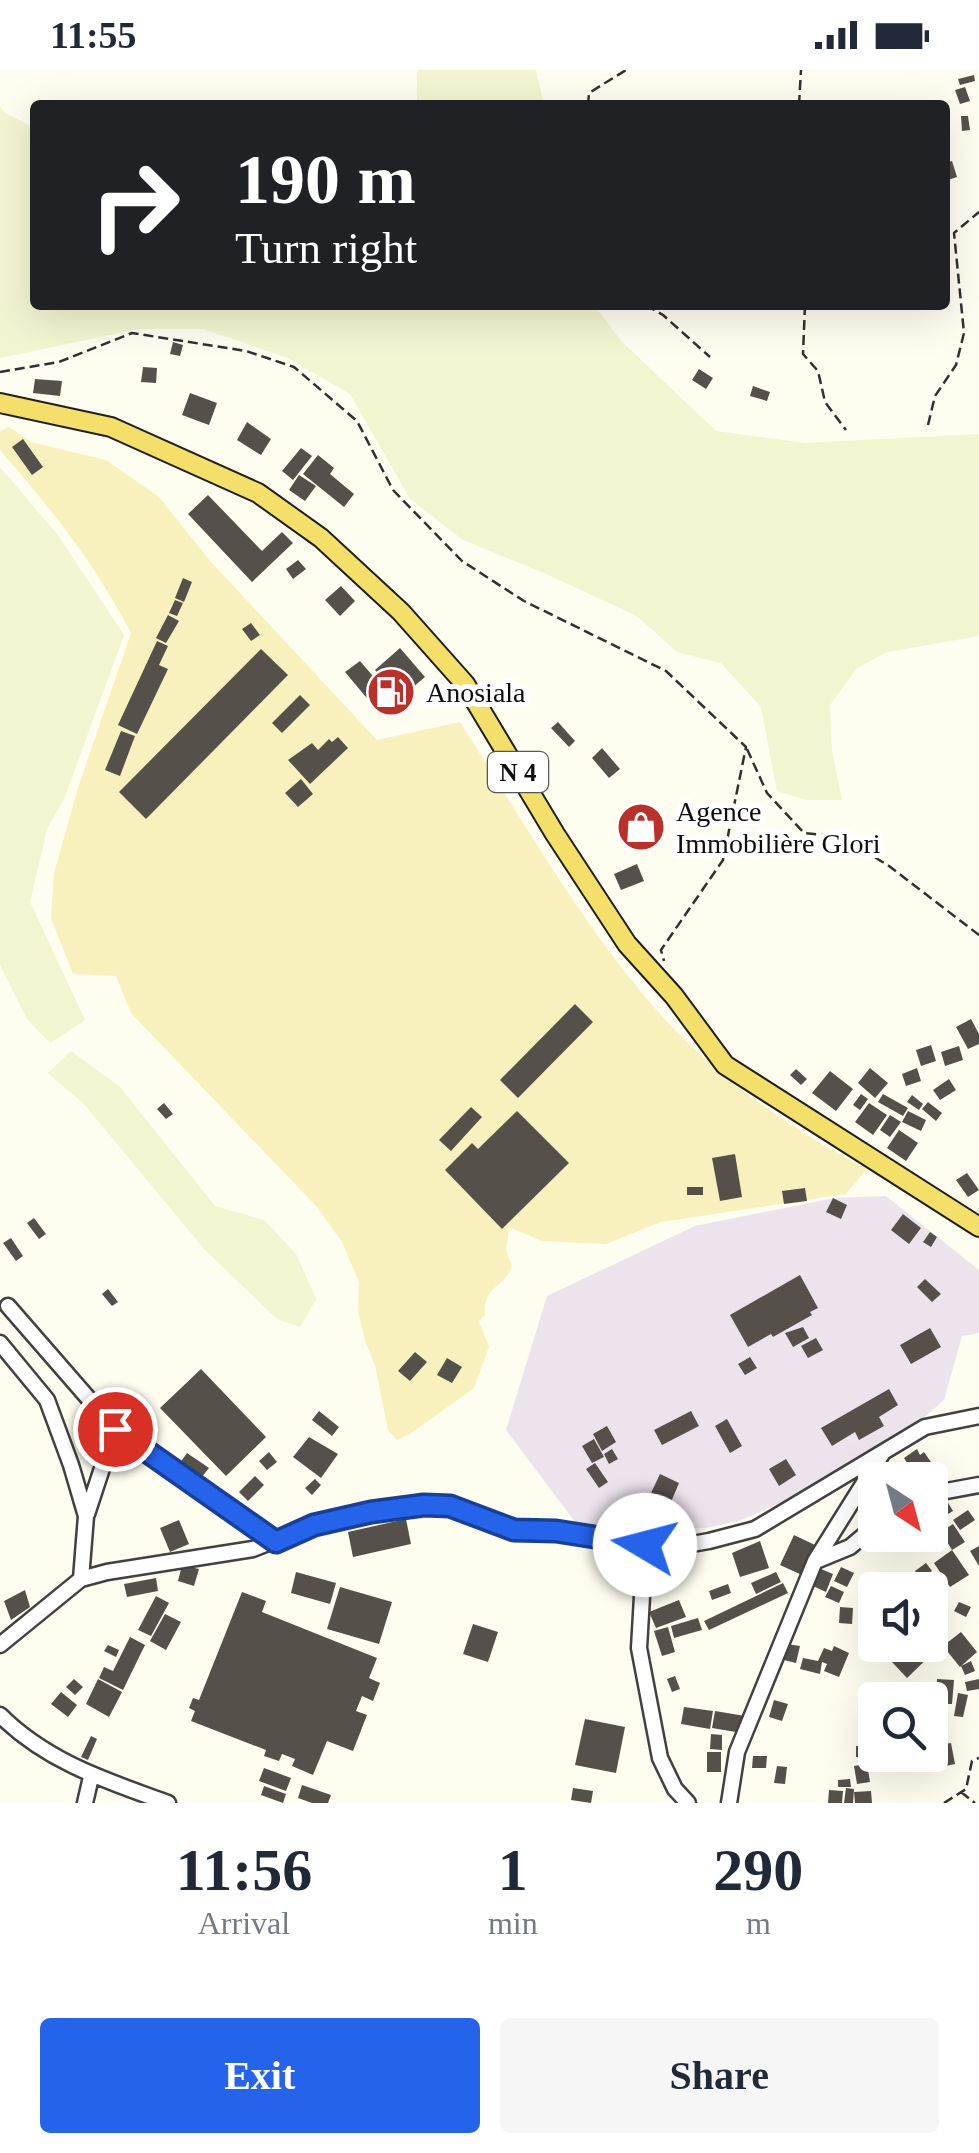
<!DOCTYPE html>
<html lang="en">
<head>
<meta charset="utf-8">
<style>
	:root { --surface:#fff; --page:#f6f6f7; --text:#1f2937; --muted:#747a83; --accent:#2563eb }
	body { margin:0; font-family:Georgia,serif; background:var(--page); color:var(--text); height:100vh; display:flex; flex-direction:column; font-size:38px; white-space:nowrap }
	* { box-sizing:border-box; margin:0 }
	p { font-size:32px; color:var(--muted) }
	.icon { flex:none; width:55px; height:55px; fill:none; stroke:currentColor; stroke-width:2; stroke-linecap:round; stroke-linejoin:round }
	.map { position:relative; height:1733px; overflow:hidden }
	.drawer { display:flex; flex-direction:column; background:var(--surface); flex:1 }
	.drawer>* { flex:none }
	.top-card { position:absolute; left:30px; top:30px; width:920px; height:210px; border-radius:10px; box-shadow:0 10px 40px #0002; background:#202124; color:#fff; overflow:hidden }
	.needle { width:65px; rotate:144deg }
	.fabs { position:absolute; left:858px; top:1392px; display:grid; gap:20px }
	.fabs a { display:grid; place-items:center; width:90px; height:90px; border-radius:10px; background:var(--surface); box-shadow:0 10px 40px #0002; font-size:50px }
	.pin { position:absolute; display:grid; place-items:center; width:85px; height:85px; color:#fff; margin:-42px; border:5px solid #fff; border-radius:50%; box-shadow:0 2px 10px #0007 }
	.me { position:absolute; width:110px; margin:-55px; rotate:278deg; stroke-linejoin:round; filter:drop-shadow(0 0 8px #0008) }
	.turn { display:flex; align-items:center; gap:35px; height:210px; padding:0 40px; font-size:45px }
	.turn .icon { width:130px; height:130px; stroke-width:2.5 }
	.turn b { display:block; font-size:70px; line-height:85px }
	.eta { display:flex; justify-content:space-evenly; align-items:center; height:170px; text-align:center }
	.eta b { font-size:60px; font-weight:700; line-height:70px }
	.action { display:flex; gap:20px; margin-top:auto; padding:20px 40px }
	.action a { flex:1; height:115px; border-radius:10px; background:var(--accent); color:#fff; font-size:40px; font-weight:700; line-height:115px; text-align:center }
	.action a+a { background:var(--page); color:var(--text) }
	.status { display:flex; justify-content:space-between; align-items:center; height:70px; padding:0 50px; background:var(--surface); direction:ltr }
	.status svg { height:28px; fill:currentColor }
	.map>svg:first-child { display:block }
</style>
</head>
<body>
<div class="status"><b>11:55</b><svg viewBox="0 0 49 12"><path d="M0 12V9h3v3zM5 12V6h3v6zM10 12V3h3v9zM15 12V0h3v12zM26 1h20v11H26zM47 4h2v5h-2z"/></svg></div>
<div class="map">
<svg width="979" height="1733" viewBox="0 0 979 1733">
	<rect width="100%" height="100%" fill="#fefdef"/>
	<path fill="#ece3ec" d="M886 1126 979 1200V1263L962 1266 944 1330 911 1359 790 1429 739 1451 706 1458 581 1460 506 1360 547 1226 695 1156 834 1128Z"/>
	<path fill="#f3f4d0" d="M417 0H536L544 35H417Z
		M0 37 5 43 35 58V235H594L622 272 716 361 805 373 979 364V566L887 582 857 598 830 635 832 681 842 730H807L777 721 761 637 721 593 677 582 637 546 544 503 463 470 410 429 350 324 288 288 203 259H139L0 288Z
		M0 397 57 464 124 565 64 729 47 759 30 832 85 950 50 973 27 949 0 895Z
		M71 981 120 1017 215 1136 264 1150 296 1184 316 1229 300 1257 277 1249 205 1180 84 1034 48 1003Z"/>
	<path fill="#f8f1bd" d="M9 357 31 372 106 390 159 427 211 492 377 670 460 652C523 751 581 854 659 943 716 1007 791 1060 867 1099L846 1124 661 1152 606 1174 542 1171 509 1157 506 1181 512 1196C504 1219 483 1215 485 1245L479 1251 489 1277 474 1318 410 1364 397 1370 388 1360 375 1295 365 1271 358 1241 359 1212 342 1172 317 1137 131 943 116 906 73 904 51 848 54 803 78 718 131 563C93 491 53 441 0 380V361Z"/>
	<path fill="#56504b" d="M974 5 975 11 960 15 958 9Z
		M965 17 970 31 960 34 955 20Z
		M961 46H968L970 60 962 61Z
		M952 91 957 107 948 110 945 93Z
		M173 272 183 275 180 286 170 284Z
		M143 297 157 298 156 313 141 312Z
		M699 299 713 308 706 319 692 310Z
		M35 309 62 311 60 326 33 323Z
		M753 316 770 322 767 331 750 326Z
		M190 323 217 333 209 355 182 345Z
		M247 352 271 369 261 385 237 370Z
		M23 369 43 397 32 405 12 377Z
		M301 378 312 386 293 410 282 401Z
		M318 385 334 398 330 404 354 424 344 437 303 404Z
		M299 405 316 416 305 431 289 420Z
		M208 425 262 481 282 462 293 473 252 512 188 444Z
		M298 490 306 499 293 509 286 499Z
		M183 508 192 512 184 532 175 528Z
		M341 516 355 531 340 546 325 530Z
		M175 530 183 533 177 546 169 543Z
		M168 545 179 551 166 573 156 568Z
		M251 553 260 565 251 571 242 559Z
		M157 571 168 576 159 595 168 599 137 664 118 655Z
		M400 578 425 607 399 629 375 600Z
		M261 579 288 605 146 749 119 722Z
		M360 591 396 633 381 645 345 602Z
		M300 625 310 635 282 663 272 653Z
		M558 652 575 671 569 677 551 658Z
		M121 661 135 666 120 706 105 700Z
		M338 667 348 678 310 714 288 690 312 673 318 680 329 669 332 672Z
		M602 678 620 699 609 708 592 688Z
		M301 709 313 724 298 737 285 723Z
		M637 794 644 811 621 820 614 804Z
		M575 934 593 952 518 1028 500 1010Z
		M971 949 979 964V974L968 979 956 957Z
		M931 975 936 991 921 996 916 980Z
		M959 976 963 990 945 996 941 982Z
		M870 998 888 1013 875 1028 858 1013Z
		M917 998 921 1011 906 1016 902 1004Z
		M796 999 807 1009 801 1015 790 1005Z
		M830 1001 853 1019 836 1041 812 1023Z
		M949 1009 956 1020 940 1030 933 1020Z
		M861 1024 868 1029 860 1040 853 1035Z
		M883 1024 908 1038 903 1046 878 1032Z
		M912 1025 923 1034 919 1040 907 1032Z
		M928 1032 942 1043 936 1051 922 1039Z
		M164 1033 173 1044 166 1049 157 1039Z
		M869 1033 887 1045 873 1065 855 1052Z
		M471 1037 482 1047 451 1081 439 1070Z
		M517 1041 569 1093 502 1159 445 1100 472 1073 478 1079Z
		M908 1041 926 1050 921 1061 902 1052Z
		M890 1045 901 1052 890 1067 880 1060Z
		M899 1060 918 1073 906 1091 887 1078Z
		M735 1084 742 1127 720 1131 712 1088Z
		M967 1103 979 1120 968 1127 956 1110Z
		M687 1117H703V1125H687Z
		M805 1118 807 1131 784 1134 782 1121Z
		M833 1128 847 1135 841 1149 826 1142Z
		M903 1144 921 1158 909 1174 891 1160Z
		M34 1148 46 1164 39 1169 27 1153Z
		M930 1162 937 1167 931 1177 923 1172Z
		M11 1168 23 1186 16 1191 3 1173Z
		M800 1205 818 1238 810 1242 812 1245 773 1267 771 1264 748 1277 730 1245Z
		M925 1209 941 1224 932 1232 917 1217Z
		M108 1219 118 1232 112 1236 102 1224Z
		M803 1257 809 1268 793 1277 785 1263Z
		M930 1258 941 1277 911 1294 900 1275Z
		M816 1268 823 1280 808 1288 801 1276Z
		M415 1282 427 1292 410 1311 398 1301Z
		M750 1287 757 1298 745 1305 738 1294Z
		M447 1288 462 1297 452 1313 437 1305Z
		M201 1299 266 1367 226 1406 160 1338Z
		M889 1319 898 1335 879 1347 884 1356 859 1370 855 1362 832 1376 821 1358Z
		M319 1341 339 1357 332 1366 312 1350Z
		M691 1341 699 1356 662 1375 654 1360Z
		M727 1349 742 1376 730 1383 715 1356Z
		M607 1356 616 1372 602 1381 593 1364Z
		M309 1367 338 1384 321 1408 293 1387Z
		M594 1369 604 1387 592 1393 582 1376Z
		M612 1379 618 1389 609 1394 604 1384Z
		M917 1379 920 1385 924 1382 931 1392 914 1404 904 1388Z
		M269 1382 277 1392 267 1400 259 1391Z
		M187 1383 209 1398 201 1408 180 1393Z
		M786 1389 796 1405 779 1416 769 1399Z
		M595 1393 608 1412 599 1418 586 1399Z
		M660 1404 679 1413 671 1432 651 1423Z
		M255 1406 264 1415 248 1431 239 1422Z
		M315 1409 321 1415 312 1425 305 1418Z
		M942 1423 953 1441 933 1453 930 1448V1431Z
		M968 1440 975 1450 960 1460 953 1450Z
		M406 1449 411 1474 353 1487 348 1462Z
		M179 1450 189 1474 170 1482 160 1458Z
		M953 1454 965 1472 952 1480 941 1462Z
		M794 1465 817 1476 804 1506 780 1495Z
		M760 1471 769 1498 740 1507 732 1483Z
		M979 1476V1496L970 1481Z
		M952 1480 969 1505 950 1517 934 1493Z
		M926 1493 932 1501 920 1509 915 1501Z
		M182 1495 199 1499 194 1516 178 1511Z
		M841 1497 854 1503 847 1517 834 1511Z
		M821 1499 833 1504 826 1522 813 1516Z
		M296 1502 336 1513 330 1534 291 1523Z
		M776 1502 781 1512 756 1524 751 1513Z
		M912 1507 923 1520H897Z
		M156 1508 158 1521 127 1527 124 1514Z
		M783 1513 788 1523 709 1560 704 1551Z
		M728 1514 731 1523 712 1530 709 1521Z
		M831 1516 844 1522 839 1533 825 1527Z
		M340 1517 392 1532 379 1574 327 1559Z
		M25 1520 30 1537 11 1550 4 1531Z
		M242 1522 266 1531 262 1542 377 1588 369 1608 380 1613 373 1631 362 1626 356 1641 367 1645 353 1681 327 1671 313 1705 292 1696 295 1689 282 1684 279 1691 264 1686 266 1680 191 1651 195 1641 189 1638 193 1628 199 1630Z
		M156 1526 169 1533 151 1566 138 1560Z
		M679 1530 686 1547 656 1558 649 1542Z
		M959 1532 971 1537 966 1547 954 1541Z
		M840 1537 853 1538 852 1554 839 1553Z
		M165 1544 181 1552 166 1580 150 1571Z
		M698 1548 702 1560 674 1568 671 1556Z
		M473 1554 498 1562 488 1592 463 1584Z
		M668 1557 675 1582 662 1586 654 1561Z
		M961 1562 977 1582 960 1597 943 1576Z
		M130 1567 145 1575 123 1620 99 1608 104 1597 113 1601Z
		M930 1572 937 1579 907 1608 892 1592 909 1575 917 1578 930 1575Z
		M787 1574 800 1576 796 1593 784 1590Z
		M108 1575 119 1580 116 1587 104 1581Z
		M834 1576 849 1583 839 1607 824 1601 827 1594 822 1592 820 1604 800 1599 803 1588 818 1591 824 1578 832 1581Z
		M971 1591 975 1601 965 1605 961 1596Z
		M675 1606 680 1619 672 1622 667 1609Z
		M74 1609 83 1617 75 1625 66 1617Z
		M98 1609 122 1622 109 1647 86 1634Z
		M937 1609 954 1610 952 1634H945L944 1641 930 1639V1633H936Z
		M979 1609V1619L967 1621 965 1612Z
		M61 1622 77 1635 68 1647 51 1634Z
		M958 1623 968 1625 963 1647 954 1646Z
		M774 1630 788 1634 782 1651 769 1647Z
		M684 1637 713 1641 710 1659 681 1654Z
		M715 1641 745 1646 742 1663 712 1658Z
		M938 1642V1663L930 1664V1643Z
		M585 1649 625 1657 616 1703 575 1695Z
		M859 1663H874V1674L858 1673Z
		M711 1664 722 1665V1680L710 1679Z
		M91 1666 97 1669 88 1690 81 1687Z
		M951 1673 955 1694 936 1698 932 1676Z
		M856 1676H871L870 1687H856Z
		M707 1682H721V1702H707Z
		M900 1685H916L917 1695 901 1696Z
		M753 1686H767L766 1698H752Z
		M867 1694 870 1712 857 1714 854 1696Z
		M777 1696 787 1697 785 1714 774 1713Z
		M264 1698 291 1708 286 1721 259 1711Z
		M850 1709 851 1717H838V1710Z
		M302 1715 331 1725 328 1733H312L298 1728Z
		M264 1716 286 1724 283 1733 261 1725Z
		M573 1718 593 1721 591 1733 571 1730Z
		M846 1718 854 1719 853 1733H844Z
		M829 1720 843 1721 842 1733H828Z
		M871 1721 872 1733H855L854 1722Z"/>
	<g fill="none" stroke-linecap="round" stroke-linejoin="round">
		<g stroke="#414141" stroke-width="19">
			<path id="minor" d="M8 1236 115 1359 277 1472
				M0 1273 47 1330 71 1395 86 1446 81 1509
				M930 1424 979 1415
				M87 1444 115 1359
				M645 1475 639 1578 660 1688 675 1719 688 1733
				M816 1491 850 1477 875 1456
				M0 1575 81 1509 107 1502 253 1479 314 1455 371 1442 423 1435 450 1436 514 1460 557 1461 669 1478 709 1471 755 1459 925 1357 979 1346
				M0 1645C47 1692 107 1711 168 1733
				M85 1733 91 1707
				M729 1733 737 1682 815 1491 882 1384"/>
		</g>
		<g stroke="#1f1f1f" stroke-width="22">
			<path id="major" d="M0 333 111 357 258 423 321 468 401 542 465 614 555 764 627 874 674 926 725 995 979 1157"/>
		</g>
		<path stroke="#303030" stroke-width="2.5" stroke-dasharray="10 5" stroke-linecap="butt" d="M588 35 589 23 626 0
			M799 35 801 0
			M646 235 663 245 710 287
			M805 235 803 284 818 301 825 332 846 360
			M0 302 59 292 132 263 246 281 294 297 357 351 393 420 462 491 524 531 666 601 746 677 723 790 661 880 664 891
			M928 355 935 326 956 295 964 263 954 163 979 142
			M747 679 767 723 804 763 842 767 889 796 979 865
			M961 1722 975 1733
			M944 1733 966 1719 972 1691 979 1688"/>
		<use href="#minor" stroke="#fff" stroke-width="14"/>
		<use href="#major" stroke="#f4df6a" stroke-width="18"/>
	</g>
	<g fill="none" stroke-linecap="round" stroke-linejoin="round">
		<g stroke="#184099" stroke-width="25">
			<path id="route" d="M115 1359 276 1472 314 1455 371 1442 424 1435 450 1436 514 1460 556 1461 645 1475"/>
		</g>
		<use href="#route" stroke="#2563eb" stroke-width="18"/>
	</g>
	<defs>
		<g id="fuel-disc" transform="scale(2.5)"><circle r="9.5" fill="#ba302a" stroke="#fff"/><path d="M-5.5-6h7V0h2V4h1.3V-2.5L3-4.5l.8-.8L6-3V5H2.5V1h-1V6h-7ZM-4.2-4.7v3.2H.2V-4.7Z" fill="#fff"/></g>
		<g id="shop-disc" transform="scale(2.5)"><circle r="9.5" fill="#ba302a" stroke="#fff"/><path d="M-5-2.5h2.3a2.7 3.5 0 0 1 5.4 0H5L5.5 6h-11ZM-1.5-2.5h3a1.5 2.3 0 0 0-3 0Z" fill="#fff"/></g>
	</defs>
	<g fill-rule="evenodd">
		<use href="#fuel-disc" x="391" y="622"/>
		<use href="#shop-disc" x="641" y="757"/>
	</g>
	<g text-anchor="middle" stroke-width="10" stroke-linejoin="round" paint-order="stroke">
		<rect fill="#fff" stroke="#565656" stroke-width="2.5" x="488" y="682" width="60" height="40" rx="8"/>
		<g font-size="25" font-weight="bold" fill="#0e0e0e">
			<text x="518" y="711">N 4</text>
		</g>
		<g font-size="28" fill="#0e0e0e" stroke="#fff" text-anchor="start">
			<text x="426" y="632">Anosiala</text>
			<text x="676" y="751">Agence<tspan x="676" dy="32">Immobilière Glori</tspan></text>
		</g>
	</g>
</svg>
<div class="fabs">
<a><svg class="needle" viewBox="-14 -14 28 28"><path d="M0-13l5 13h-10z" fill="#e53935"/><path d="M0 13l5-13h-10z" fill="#747a83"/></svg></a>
<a><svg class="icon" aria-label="sound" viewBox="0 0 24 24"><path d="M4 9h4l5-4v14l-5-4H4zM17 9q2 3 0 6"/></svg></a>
<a><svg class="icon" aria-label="search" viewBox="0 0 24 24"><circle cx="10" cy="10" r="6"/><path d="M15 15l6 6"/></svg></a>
</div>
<div class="pin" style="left:115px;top:1359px;background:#d93025"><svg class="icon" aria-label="arrive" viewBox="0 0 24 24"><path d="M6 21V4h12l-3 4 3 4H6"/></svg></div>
<svg class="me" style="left:645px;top:1475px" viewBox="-20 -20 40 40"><circle r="19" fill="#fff"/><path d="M0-13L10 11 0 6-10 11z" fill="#2563eb"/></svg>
<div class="top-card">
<div class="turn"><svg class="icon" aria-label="right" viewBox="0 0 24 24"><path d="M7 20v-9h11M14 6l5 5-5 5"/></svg><div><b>190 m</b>Turn right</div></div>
</div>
</div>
<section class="drawer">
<div class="eta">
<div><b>11:56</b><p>Arrival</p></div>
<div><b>1</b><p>min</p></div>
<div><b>290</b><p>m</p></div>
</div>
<div class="action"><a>Exit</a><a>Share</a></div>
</section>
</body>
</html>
